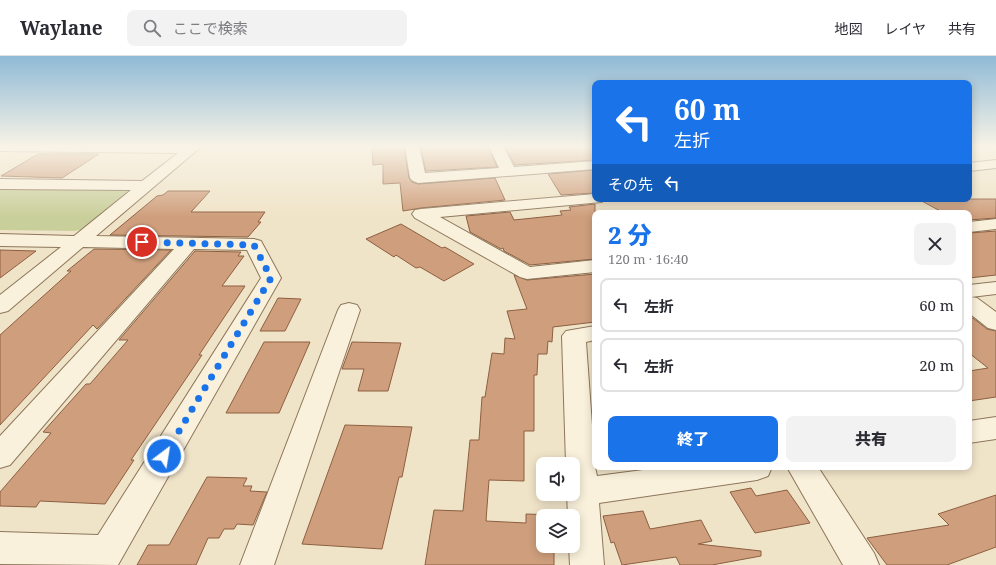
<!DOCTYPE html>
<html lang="ja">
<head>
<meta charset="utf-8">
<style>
	:root { --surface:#fff; --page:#f2f2f3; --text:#2b2b33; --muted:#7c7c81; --line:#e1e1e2; --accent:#1a73e8 }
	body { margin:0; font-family:"Noto Serif","Noto Sans JP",serif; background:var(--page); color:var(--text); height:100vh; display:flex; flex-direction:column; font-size:15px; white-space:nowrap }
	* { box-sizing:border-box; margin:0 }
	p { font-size:13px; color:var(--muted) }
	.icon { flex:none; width:22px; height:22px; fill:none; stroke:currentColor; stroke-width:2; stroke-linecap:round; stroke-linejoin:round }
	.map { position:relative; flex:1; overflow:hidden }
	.details { position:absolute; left:592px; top:154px; width:380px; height:260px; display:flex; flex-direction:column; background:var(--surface); border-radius:8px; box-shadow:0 2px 10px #0003 }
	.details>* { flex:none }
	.top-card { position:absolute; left:592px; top:24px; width:380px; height:122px; border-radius:8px; box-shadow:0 2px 10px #0003; background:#1a73e8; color:#fff; overflow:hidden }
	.tools { position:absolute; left:536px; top:401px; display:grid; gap:8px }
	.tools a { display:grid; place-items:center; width:44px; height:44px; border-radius:8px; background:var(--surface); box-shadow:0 2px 10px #0003; font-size:20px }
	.pin { position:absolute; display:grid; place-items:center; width:34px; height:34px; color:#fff; margin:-17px; border:2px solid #fff; border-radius:50%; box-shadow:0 1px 4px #0007 }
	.me { position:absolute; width:44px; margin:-22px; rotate:31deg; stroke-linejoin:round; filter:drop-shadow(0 0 3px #0008) }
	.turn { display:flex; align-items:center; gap:14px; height:84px; padding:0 16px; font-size:18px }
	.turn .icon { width:52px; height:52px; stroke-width:2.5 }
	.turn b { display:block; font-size:28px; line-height:34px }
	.then { display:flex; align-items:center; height:38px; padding:0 16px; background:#0003; gap:8px; font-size:15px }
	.round { display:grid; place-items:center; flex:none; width:42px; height:42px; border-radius:8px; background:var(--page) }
	.head { display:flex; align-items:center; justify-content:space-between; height:68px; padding:0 16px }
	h1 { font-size:24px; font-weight:800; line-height:30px; color:var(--accent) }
	.primary-button { display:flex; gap:8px; margin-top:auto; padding:8px 16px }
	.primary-button a { flex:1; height:46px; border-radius:8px; background:var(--accent); color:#fff; font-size:16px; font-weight:800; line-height:46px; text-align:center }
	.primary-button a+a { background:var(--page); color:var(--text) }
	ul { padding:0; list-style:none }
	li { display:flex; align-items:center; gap:12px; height:54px; margin:0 8px 6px; padding:0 8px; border:2px solid var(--line); border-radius:8px }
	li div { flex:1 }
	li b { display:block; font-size:15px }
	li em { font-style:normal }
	header { display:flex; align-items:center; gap:24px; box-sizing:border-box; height:56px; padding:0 20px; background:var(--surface); border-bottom:1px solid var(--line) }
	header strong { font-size:19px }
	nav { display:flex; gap:22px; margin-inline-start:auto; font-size:14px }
	.search { width:280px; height:36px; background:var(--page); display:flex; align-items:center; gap:10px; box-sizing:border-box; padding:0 14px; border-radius:8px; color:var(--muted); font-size:15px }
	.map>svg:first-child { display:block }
</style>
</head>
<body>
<header>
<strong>Waylane</strong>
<div class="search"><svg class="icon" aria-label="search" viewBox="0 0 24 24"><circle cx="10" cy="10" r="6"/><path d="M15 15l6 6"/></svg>ここで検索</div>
<nav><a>地図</a><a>レイヤ</a><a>共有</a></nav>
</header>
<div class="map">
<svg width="996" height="509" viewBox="0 0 996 509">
	<rect width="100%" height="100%" fill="#f0e4c8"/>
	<path fill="#c9cf9b" d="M0 133 126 135 131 138 84 173 74 175 0 174Z"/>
	<path fill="#cf9f7d" stroke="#8d5f41" d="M372 90H404L409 122 412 126 418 128 495 122 505 144 421 152 403 155 400 127 383 128V108L373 109Z
		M420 90H488L497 111 426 115Z
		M504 90H595V104L515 109Z
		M38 98H99L62 122 1 120Z
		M595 114V137L561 139 548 118Z
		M168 135H210L191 156H265L258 166H261L248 181 110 179 157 140 163 139Z
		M918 143H996V162L969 164V157H944Z
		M595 148V203L530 209 504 195 503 192 501 193 470 176 466 160 510 156 514 164 562 159 560 155 571 154 569 151Z
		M401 168 442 192 445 191 474 208 444 225 420 211 416 212 396 199 394 201 366 183Z
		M996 175V219L969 222V177Z
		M94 193 171 194 97 273 93 269 0 369V279L71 215H67Z
		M0 194 36 195 0 222Z
		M195 195 241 196 238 200H244L222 230H245L199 299H202L131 404H134L105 448 40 445 36 451 0 450V436L51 377 43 376 86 328H90L128 284H119Z
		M595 218V266L553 271 552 286 548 285 547 298H538L537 319H534V375H524V425L489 424 486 465 526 467V458L553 459 543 460V490H554V509H425L434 454 463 455 470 384H479L482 341H485L492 297 504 298 505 282 515 283 507 255 527 253 514 219 527 224Z
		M278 242 301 243 285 275H260Z
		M973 262 987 273 996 275V341L969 345V315L988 312 969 297V263Z
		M264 286H310L279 357H226Z
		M352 286 401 287 388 335H358L364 313H342Z
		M345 369 412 371 402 421H399L382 493 302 488Z
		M207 421 247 422 243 430H252L250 435 267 436 253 469 237 468 234 473H224L219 482H208L196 509H137L148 489H169Z
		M751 432 756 440 787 434 810 467 755 477 730 436Z
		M996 439V491L947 509H887L867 482 949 469 938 458Z
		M643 455 650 473 701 464 712 485 698 488 761 495V500L712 509H680L676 501 622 509 614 486 611 487 603 460Z"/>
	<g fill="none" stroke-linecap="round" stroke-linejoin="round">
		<g stroke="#8d765c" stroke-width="2">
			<path id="street" d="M0 90H202L96 180 254 183 261 185 281 222 118 509 0 508V476L98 479 261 222 247 194 194 193 10 409 0 412V380L174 193 83 191 8 255 0 257V239L61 191 0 190V178L74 180 131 134 0 133V123L142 125 178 97 0 95Z
				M405 90H419L425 117 499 112 489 90H503L514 111 595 105V113L418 127 413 125 410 122Z
				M996 104V112L969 115V107Z
				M595 138V143H604L602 146 440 161 530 211 595 204V216L527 223 520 221 415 162 412 158 415 154 421 153Z
				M996 163V173L969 176V166Z
				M996 226V238L971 241 977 242 996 256V274L988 272 969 257V229Z
				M349 247 357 249 360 254 274 509H240L338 254 341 249Z
				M595 270V284L586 286 595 411 597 420 666 411H772L768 420 757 424 599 447 604 509H570L569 490H573V460H568L567 438H573V408H566L562 280 566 275Z
				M996 361V383L969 387V365Z
				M787 411H818L874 497 879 509H843Z"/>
		</g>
		<use href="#street" fill="#faf1dc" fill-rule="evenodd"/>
	</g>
	<linearGradient id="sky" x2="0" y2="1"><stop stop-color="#8fbad6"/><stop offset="0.56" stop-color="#f8f3e6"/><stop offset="1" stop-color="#f8f3e6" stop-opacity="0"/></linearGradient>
	<rect width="996" height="161" fill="url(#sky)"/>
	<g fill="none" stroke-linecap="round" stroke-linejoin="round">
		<path stroke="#1a73e8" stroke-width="7" stroke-dasharray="0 12.6" d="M142 186 254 189 271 222 164 400"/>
	</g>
</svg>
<div class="tools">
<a><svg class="icon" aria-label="sound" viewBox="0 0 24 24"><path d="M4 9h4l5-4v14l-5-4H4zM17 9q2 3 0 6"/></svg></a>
<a><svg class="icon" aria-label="layers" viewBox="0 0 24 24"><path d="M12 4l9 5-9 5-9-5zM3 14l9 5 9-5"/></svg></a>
</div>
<div class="pin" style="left:142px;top:186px;background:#d93025"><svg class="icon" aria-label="arrive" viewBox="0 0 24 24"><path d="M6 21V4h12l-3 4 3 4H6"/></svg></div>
<svg class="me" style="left:164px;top:400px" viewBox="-20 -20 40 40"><circle r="17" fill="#1a73e8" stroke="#fff" stroke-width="3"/><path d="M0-11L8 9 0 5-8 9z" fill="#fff"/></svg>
<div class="top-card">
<div class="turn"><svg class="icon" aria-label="left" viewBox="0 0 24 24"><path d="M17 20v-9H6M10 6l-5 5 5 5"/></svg><div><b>60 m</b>左折</div></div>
<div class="then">その先<svg class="icon" aria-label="left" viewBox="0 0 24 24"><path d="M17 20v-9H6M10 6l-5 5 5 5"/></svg></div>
</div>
<section class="details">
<div class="head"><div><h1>2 分</h1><p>120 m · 16:40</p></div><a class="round"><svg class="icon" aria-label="close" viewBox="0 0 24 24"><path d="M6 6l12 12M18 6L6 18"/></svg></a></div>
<ul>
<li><svg class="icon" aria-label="left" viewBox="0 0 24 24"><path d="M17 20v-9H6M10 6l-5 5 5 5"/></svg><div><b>左折</b></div><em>60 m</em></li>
<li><svg class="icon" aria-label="left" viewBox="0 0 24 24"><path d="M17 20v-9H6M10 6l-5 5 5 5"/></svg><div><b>左折</b></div><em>20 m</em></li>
</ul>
<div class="primary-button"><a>終了</a><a>共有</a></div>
</section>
</div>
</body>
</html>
